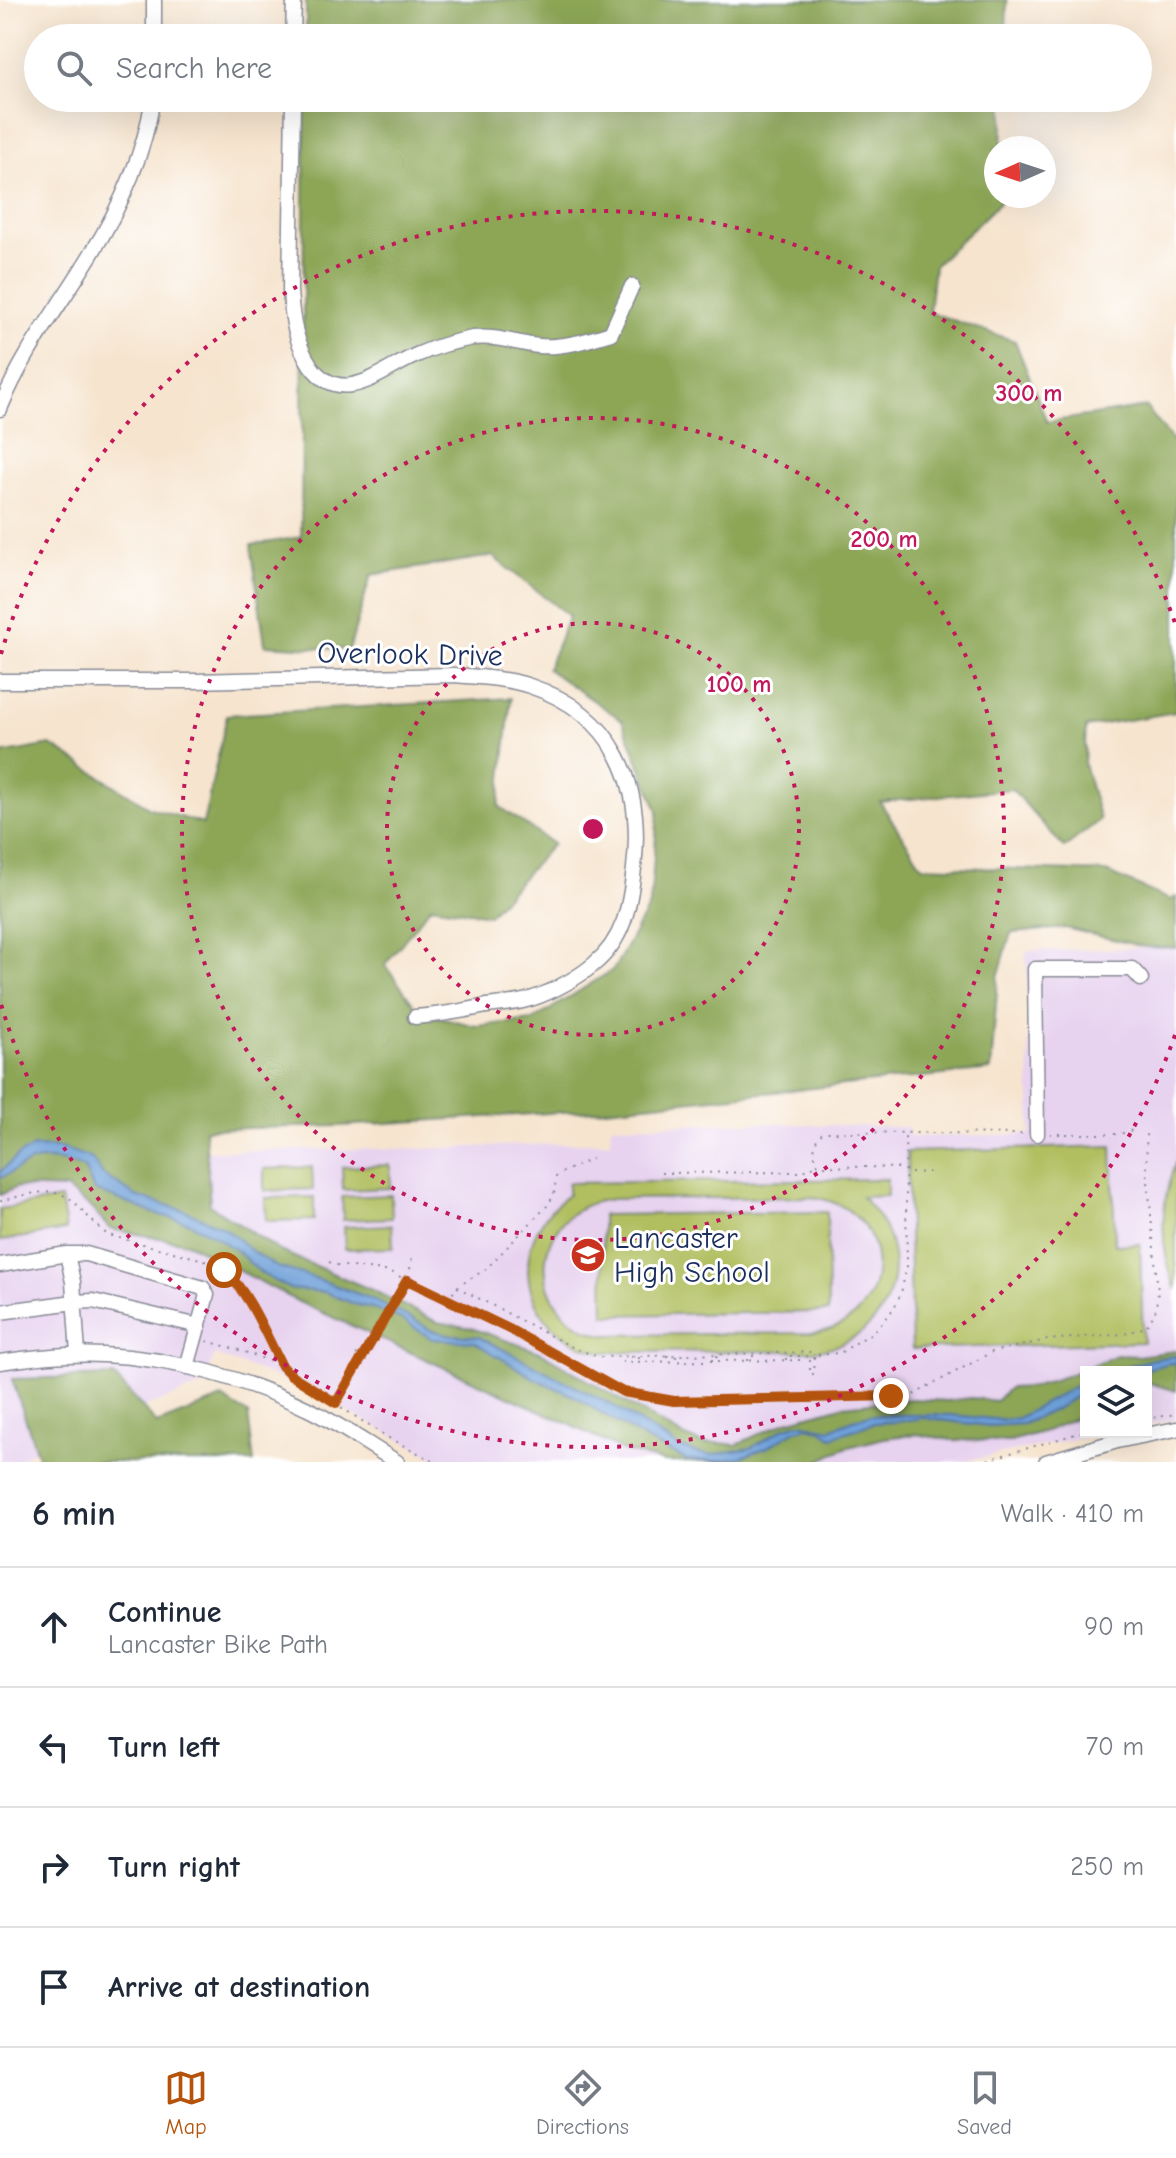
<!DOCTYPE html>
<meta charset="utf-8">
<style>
:root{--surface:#fff;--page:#f2f2f3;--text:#1f2937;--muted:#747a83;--line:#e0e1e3;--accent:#b45309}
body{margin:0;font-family:"Comic Neue",sans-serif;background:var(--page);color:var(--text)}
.controls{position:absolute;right:24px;bottom:24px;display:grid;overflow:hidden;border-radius:0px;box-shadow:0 8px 32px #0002}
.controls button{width:72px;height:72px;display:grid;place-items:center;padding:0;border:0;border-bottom:2px solid var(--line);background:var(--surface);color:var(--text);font:40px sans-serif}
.compass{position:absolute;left:984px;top:136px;width:72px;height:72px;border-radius:50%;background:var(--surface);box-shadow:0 8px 32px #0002;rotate:267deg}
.stop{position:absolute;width:24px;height:24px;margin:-18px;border:6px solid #b45309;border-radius:50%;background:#fff}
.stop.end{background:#b45309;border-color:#fff;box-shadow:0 2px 8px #0008}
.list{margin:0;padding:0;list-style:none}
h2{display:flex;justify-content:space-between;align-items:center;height:104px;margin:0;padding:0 32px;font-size:34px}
h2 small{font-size:26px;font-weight:400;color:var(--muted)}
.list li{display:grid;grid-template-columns:52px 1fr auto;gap:24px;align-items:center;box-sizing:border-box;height:120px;padding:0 32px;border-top:2px solid var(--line)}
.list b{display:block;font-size:30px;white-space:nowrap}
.list p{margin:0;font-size:26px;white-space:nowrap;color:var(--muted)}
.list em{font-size:26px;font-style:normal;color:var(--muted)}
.icon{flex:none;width:44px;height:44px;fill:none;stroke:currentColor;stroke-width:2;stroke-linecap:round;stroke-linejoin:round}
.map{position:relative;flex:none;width:1176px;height:1462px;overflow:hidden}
.search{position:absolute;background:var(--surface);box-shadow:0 8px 32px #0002;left:24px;right:24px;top:24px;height:88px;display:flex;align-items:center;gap:20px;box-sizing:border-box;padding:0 28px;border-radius:44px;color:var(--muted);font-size:30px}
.sheet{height:584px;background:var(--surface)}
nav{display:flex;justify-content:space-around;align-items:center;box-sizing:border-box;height:112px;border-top:2px solid var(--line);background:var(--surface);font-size:22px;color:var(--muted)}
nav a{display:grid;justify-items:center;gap:4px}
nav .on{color:var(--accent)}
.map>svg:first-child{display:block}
.built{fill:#e7d2ef}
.green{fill:#b1bf61;stroke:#667760;stroke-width:2;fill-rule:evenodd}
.forest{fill:#8ca657;stroke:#546a5a;stroke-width:2}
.water{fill:#6d9fd8;stroke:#44679b;stroke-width:2}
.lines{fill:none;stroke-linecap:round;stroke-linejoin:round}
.minor-casing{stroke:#888a96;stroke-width:17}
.path{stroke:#888a96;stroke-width:2;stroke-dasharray:2 6;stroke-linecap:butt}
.minor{stroke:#fff;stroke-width:14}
.route{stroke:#b45309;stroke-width:10}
.ring{fill:none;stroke:#c2185b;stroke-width:4;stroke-dasharray:4 8}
.labels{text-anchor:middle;stroke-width:6;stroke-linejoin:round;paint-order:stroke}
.street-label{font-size:30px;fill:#1b2f5e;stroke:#fff}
.poi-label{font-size:30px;fill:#1b2f5e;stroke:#fff;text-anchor:start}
.centre{fill:#c2185b;stroke:#fff;stroke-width:4}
.ring-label{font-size:24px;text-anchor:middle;font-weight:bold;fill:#c2185b;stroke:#fff;stroke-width:6;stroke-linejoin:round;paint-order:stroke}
</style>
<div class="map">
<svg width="1176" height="1462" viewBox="0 0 1176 1462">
<rect width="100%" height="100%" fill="#fff"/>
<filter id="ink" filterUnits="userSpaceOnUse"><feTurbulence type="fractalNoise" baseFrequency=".0125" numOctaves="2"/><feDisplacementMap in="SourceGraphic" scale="16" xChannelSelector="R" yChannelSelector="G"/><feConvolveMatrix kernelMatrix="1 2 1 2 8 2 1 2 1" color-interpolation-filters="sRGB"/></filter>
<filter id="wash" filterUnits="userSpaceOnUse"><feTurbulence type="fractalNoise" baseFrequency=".006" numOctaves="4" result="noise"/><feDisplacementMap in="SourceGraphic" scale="32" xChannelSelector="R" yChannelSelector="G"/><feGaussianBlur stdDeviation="1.8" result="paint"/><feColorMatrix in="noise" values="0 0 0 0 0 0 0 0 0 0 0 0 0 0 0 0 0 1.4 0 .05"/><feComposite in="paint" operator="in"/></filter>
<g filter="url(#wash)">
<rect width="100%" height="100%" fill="#f6e4ce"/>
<!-- built -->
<path class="built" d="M1176,947V1419L1146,1425V1372H1086V1432H1110L961,1462H443L297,1385L215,1355L201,1386L35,1450L14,1462H0V1154L446,1148L610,1142L611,1126L755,1123L908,1127L909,1137L1031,1134L1026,951Z"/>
<!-- green -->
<path class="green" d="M1112,1146L1115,1245L1140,1244L1143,1342L912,1349L907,1152Z
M1176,1161V1290C1159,1247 1159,1205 1176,1161Z
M390,1165L391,1188L343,1190L342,1167Z
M312,1167L313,1189L264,1191V1169Z
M887,1179V1196L861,1197C922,1252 894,1344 810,1351L601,1352C521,1334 502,1243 568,1195V1183ZM808,1197C898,1203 900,1326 810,1333L603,1335C522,1316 528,1207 612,1199Z
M391,1195L392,1218L343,1220L342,1197Z
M314,1197V1220L266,1221L265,1198Z
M61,1199L66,1230L0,1241V1209Z
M827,1212L828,1312L604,1315L602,1215Z
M392,1225L393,1248L345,1249L344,1227Z"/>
<!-- forest -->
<path class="forest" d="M306,0H1007L1006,38H306Z
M305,98H1004L1002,148H996V196H1000V202L934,266L929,312L1015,341L1047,422L1146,407L1176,445V712L1086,727L1084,764L1100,820L1064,848L1012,789L880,802L922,866L1106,872L1170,900L1176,897V948L1145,947L1065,928L1011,933L998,977L991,1070L596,1110L340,1126L205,1129L210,1205L280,1251L374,1291L437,1322L471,1328L540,1352L681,1435L703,1444L720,1443L736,1445L787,1421L842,1406L911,1399L947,1401L971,1398L996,1401L1009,1388L1032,1387L1066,1376L1117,1355L1138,1356L1176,1351V1391L1146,1382V1372H1086V1413L1049,1430L1010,1441L952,1440L916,1434L884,1438L845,1448L817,1462H665L623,1451L567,1423L299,1302L187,1243L110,1229L90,1207L66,1189L17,1187L0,1195V754L51,745L150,808L203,824L227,715L511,698L499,806L553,844L489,915L431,906L385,965L420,1012L476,1026L533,1020L614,969L650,904L658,811L622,720L547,669L569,616L492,556L371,575L349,650L265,645L251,545L301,537Z
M114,1376L157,1424L222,1398L248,1414L254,1462H40L12,1379Z"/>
<!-- water -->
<path class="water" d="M34,1147L61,1148L91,1158L103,1175L136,1196L189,1212L226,1229L252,1251L277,1267L312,1277L377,1301L420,1323L430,1330L452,1335L479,1337L612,1405L679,1447L697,1453L711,1455L751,1448L784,1428L799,1423L831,1429L853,1420L870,1415H949L1005,1420L1018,1418L1086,1380V1390L1056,1409L1023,1424L989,1426L923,1418L894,1422L874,1423L832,1437L822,1430L807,1427L796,1430L766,1448L738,1458L714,1461L686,1460L646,1440L574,1396L536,1379L474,1342L432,1339L401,1319L375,1309L354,1304L325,1292L290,1289L262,1274L237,1251L211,1234L188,1222L156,1214L94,1190L84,1168C67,1162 49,1157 31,1162C20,1166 11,1174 0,1178V1172L20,1154Z
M1176,1356V1364L1170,1363L1136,1372H1105L1153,1359Z"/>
</g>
<g filter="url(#ink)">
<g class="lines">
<defs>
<path id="minor" d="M154,38V0
M293,38L294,0
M293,98L290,291C292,319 295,342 311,366C343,410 384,368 419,354C435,347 456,341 473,338C496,335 517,344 539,346C564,348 588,340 611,333L632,286
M0,409C22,354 59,307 90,256C121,207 144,156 153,98
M0,681H194L453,675C479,677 505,678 530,686C615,714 644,784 634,868C630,906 624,940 593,965C575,980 545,996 523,1001C511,1004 499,1004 487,1006C463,1011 440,1015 415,1017
M1037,1134L1035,969H1132L1141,979
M67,1254L73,1282L78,1354
M0,1265L67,1254H86L203,1288L207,1295L187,1367
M0,1312L74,1302L93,1301L199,1326
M0,1362C34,1357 68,1353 103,1355C173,1358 246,1379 308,1409C339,1424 367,1444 397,1462
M1046,1462L1117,1441L1176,1429"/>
</defs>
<!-- minor casing -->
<use href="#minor" class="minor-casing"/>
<!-- path -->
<path class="path" d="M1050,1134H1119L1137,1129
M929,1172L911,1173L900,1168L823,1166L818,1164C812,1153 813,1139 824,1132L1024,1134
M661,1173L801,1172L817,1165
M0,1201C24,1196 55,1183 75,1203C86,1214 96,1226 108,1235L212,1262L224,1270L234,1279L243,1292L282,1366L291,1375L387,1437L435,1462
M329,1262L336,1265L391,1272L432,1294L511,1330L623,1392L674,1401L913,1395L992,1352L1046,1340L1124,1334L1146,1327L1155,1313L1158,1293L1147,1171L1146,1131
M457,1287L574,1348L599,1357L814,1352V1355
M448,1300L457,1287L486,1269L547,1206L554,1195L556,1177L563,1172L592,1159
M207,1341L242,1351L281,1365
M356,1354L370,1361
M667,1356L677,1357V1360
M630,1357L639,1358V1361
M786,1360V1356H810V1374H813L814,1355L840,1353L870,1334L882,1323L894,1308L901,1293L907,1266L905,1134
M712,1361V1357L723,1355
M748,1361V1357L759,1355
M622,1362L804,1360
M337,1402L409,1276L412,1255
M1146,1419L1176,1414
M980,1462L1086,1431"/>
<!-- minor -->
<use href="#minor" class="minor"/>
</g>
</g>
<g class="lines" filter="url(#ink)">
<!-- route -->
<path class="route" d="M224,1270C251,1295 265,1334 282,1366L291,1375L336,1403L407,1280L511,1330L623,1392L674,1401L891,1396"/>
</g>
<!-- distance rings -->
<g class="ring">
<circle cx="593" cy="829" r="206"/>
<circle cx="593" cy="829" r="411"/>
<path d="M1175 1035A617 617 0 0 1 1 1004M1 654A617 617 0 0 1 1175 623"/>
</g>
<!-- icons -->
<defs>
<symbol id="school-disc" viewBox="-11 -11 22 22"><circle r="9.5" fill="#c8321e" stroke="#fff"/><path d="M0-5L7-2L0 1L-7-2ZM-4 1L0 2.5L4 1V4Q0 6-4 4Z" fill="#fff"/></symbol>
</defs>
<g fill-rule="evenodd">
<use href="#school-disc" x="568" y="1235" width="40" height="40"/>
</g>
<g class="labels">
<!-- street labels -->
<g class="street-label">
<text transform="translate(410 654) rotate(1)" y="10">Overlook Drive</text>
</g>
<!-- poi labels -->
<g class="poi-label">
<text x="614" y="1248">Lancaster<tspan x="614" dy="34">High School</tspan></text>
</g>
</g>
<circle cx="593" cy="829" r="12" class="centre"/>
<g class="ring-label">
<text x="1029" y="401">300 m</text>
<text x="884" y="547">200 m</text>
<text x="739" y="692">100 m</text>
</g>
</svg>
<div class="controls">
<button><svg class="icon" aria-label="layers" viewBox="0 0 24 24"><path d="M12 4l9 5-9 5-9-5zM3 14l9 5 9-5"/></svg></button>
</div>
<svg class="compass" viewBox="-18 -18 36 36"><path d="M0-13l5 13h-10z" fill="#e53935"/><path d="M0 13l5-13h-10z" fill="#747a83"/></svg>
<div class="stop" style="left:224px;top:1270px"></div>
<div class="stop end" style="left:891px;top:1396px"></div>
<div class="search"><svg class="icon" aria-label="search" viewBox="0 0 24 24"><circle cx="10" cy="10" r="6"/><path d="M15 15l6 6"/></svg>Search here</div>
</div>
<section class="sheet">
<h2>6 min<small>Walk · 410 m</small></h2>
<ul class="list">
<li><svg class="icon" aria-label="ahead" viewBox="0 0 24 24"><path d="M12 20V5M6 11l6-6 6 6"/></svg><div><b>Continue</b><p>Lancaster Bike Path</p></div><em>90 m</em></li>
<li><svg class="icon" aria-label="left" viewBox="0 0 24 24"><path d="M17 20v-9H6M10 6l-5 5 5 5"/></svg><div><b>Turn left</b></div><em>70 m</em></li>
<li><svg class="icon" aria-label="right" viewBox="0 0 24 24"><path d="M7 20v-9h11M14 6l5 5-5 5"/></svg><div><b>Turn right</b></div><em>250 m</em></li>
<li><svg class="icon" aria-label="arrive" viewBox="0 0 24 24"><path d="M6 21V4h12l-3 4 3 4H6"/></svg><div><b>Arrive at destination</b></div></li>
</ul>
</section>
<nav>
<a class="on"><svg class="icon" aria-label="map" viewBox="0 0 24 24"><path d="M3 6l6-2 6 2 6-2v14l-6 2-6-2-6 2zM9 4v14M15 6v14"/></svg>Map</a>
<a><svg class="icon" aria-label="directions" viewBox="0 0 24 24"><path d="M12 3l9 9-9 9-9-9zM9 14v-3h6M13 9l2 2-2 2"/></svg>Directions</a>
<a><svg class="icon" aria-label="saved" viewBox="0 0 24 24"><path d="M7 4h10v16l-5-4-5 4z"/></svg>Saved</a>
</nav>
